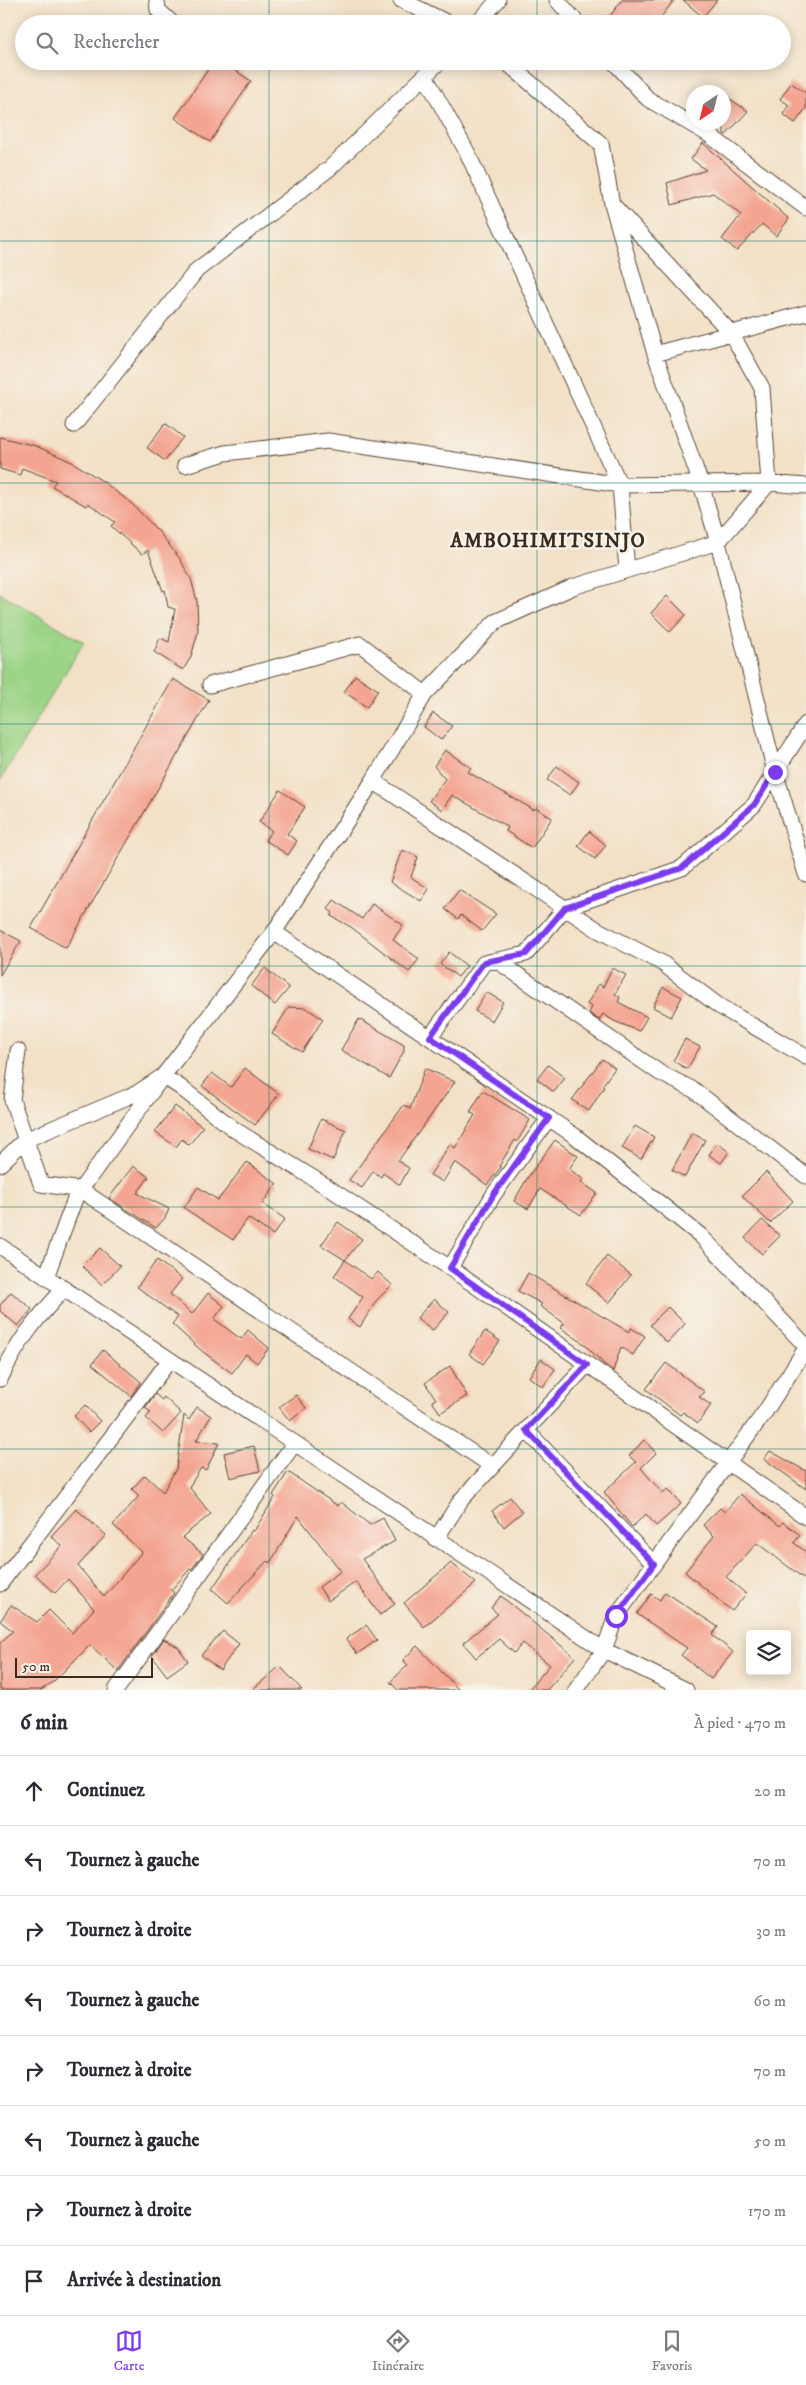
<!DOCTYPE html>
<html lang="fr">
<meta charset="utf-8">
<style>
:root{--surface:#fff;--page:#f7f7f7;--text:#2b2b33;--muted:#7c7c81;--line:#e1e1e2;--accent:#7c3aed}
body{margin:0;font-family:"IM FELL DW Pica",serif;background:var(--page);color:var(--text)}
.controls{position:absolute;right:15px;bottom:15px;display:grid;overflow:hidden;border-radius:5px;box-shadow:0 2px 12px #0003}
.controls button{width:45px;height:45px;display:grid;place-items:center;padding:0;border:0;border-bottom:1px solid var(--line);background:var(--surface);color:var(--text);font:25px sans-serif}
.compass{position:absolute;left:686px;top:85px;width:45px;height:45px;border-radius:50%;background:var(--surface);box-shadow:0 2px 12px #0003;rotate:215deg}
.scale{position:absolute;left:15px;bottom:12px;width:138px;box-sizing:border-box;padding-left:5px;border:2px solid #3b2a1e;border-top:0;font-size:14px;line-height:18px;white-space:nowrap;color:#3b2a1e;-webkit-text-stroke:4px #f7f3e8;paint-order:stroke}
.stop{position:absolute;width:15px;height:15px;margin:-11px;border:4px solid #7c3aed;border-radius:50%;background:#fff}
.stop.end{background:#7c3aed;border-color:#fff;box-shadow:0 1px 5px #0008}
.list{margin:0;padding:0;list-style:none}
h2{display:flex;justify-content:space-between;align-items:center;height:65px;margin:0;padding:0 20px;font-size:21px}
h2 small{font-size:16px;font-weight:400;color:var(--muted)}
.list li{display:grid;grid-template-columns:32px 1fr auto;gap:15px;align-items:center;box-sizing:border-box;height:70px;padding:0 20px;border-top:1px solid var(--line)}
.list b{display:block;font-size:19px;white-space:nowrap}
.list em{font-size:16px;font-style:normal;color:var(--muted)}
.icon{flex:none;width:28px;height:28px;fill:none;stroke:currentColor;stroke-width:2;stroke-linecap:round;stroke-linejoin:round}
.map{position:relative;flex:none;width:806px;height:1690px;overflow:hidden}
.search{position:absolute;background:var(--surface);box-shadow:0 2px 12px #0003;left:15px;right:15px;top:15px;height:55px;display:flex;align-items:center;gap:12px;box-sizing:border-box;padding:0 18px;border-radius:28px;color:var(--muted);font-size:19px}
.sheet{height:625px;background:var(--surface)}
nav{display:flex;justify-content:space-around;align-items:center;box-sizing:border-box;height:70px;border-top:1px solid var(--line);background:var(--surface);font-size:14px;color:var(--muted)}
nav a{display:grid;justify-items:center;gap:2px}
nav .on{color:var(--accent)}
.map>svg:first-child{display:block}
.green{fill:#9bd486;stroke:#6b7f52}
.building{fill:#f4a592}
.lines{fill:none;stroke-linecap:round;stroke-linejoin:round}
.street-casing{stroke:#574537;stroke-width:17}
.street{stroke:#fff;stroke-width:15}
.route{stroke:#7c3aed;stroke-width:6}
.grid{fill:none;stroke:#0f766e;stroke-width:1;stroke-opacity:0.55}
.labels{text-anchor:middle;stroke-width:5;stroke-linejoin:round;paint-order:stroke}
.district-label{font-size:20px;font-weight:bold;letter-spacing:1px;fill:#3b2a1e;stroke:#f7f3e8}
</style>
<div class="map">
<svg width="806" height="1690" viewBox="0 0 806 1690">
<rect width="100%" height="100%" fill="#f7f3e8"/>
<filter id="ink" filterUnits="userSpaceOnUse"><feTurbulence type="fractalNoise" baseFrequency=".02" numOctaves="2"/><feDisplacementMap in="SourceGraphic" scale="10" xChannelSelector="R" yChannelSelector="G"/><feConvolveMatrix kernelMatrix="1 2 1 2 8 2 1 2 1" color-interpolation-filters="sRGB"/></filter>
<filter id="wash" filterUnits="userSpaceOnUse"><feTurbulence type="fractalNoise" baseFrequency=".0096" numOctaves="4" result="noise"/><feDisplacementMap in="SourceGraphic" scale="20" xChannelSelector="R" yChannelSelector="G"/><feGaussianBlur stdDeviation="1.12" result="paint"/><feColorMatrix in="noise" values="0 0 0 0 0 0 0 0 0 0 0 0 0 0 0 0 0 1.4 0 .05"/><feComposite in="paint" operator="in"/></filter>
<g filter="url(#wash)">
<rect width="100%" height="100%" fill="#f3e1c7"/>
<!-- green -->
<path class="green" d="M0,593L84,642L0,781Z"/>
<g id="blocks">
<!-- building -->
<path class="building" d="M622,0H674L656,24H604Z
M683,0H717L703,17Z
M214,61H221L251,81L210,142L175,118Z
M791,83L806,93V108L795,123L783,114L789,105L780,99Z
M724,95L748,111L726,135L724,134Z
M703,143L789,219L776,236L762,224L737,251L722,239L741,215L713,193L672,205L667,183L706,170L691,159Z
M165,423L183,437L165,461L147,448Z
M0,437L36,446L72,462L104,482L132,504L159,532L180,559L191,579L197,601L198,632L191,657L183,670L154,652L160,638L169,642L175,609L168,607L165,590L163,591L148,550L142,554L111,526L115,522L88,503L86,506L52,486L56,481L22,468L20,475L0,469Z
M667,596L686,615L670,632L651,613Z
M355,675L378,690L367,707L344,692Z
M173,679L209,700L66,948L31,928Z
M433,713L452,726L441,740L424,727Z
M445,750L471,768L468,772L534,810L536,808L552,818L532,848L506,831L508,827L452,795L442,810L429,801L445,779L434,766Z
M557,766L579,782L570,795L547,780Z
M280,790L305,807L287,834L297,841L288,855L265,840L272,831L259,822Z
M589,831L606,845L595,859L578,846Z
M402,850L418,857L411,877L429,889L421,901L390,882Z
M459,890L496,914L482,931L461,915L458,919L445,909Z
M334,900L362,919L372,904L403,925L393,940L419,959L409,972L351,927L331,916L333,913L328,909Z
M0,930L21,941L0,975Z
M449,952L467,966L458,977L440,964Z
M265,968L289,988L275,1005L251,986Z
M612,968L626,975L615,994L620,997L618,1002L647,1017L639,1031L614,1021L603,1014L599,1020L589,1013L592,1007L587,1004L599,984L603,987Z
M663,987L682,997L671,1017L653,1007Z
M486,992L503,1002L492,1021L475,1011Z
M289,1007L306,1008L323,1019L302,1052L272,1034Z
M359,1019L404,1045V1051L389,1078L341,1050Z
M685,1039L700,1047L687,1069L673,1061Z
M602,1059L615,1068L602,1086L604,1087L589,1111L572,1100Z
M548,1065L565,1078L554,1092L537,1079Z
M245,1068L279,1094L255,1125L202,1086L212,1073L231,1087Z
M425,1068L455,1082L398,1161L409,1168L400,1185L383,1173L381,1177L373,1171L362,1188L349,1180L404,1105L410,1109Z
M483,1091L530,1120L517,1142L515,1140L499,1166L501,1167L487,1185L455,1162L443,1182L430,1175L450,1144L455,1148L475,1115L470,1112Z
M175,1106L203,1127L189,1145L182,1139L176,1147L155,1132Z
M321,1119L346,1130L333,1160L308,1149Z
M635,1126L654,1137L641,1159L622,1148Z
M692,1133L705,1140L685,1177L672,1170Z
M555,1140L578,1156L569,1169L583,1179L581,1182L597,1193L581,1215L540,1189L528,1209L514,1201L528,1177Z
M717,1143L729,1152L721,1163L709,1155Z
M247,1162L277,1184L262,1203L285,1219L273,1235L248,1218L233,1240L184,1208L198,1187L218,1200Z
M133,1166L149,1177L137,1193L169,1209L165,1218L156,1228L109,1198Z
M766,1172L793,1201L770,1223L742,1196Z
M762,1220L780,1236L762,1254L745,1238Z
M338,1222L362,1239L345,1260L321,1245Z
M100,1248L120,1266L102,1285L82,1266Z
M607,1256L631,1275L609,1303L586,1284Z
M157,1260L182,1279L170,1294L192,1314L208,1293L224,1306L214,1319L241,1339L248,1330L269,1348L257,1363L246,1354L232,1373L203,1352L172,1324L178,1317L137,1287Z
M345,1260L371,1279L378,1272L392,1285L376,1301L360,1327L348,1319L363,1297L334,1276Z
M528,1273L629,1332L631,1328L645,1336L633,1355L621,1347L613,1371L605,1365L583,1343L561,1328L564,1323L540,1306L542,1304L518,1291Z
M11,1292L32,1309L18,1326L0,1311V1305Z
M434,1299L449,1312L433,1330L417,1318Z
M668,1307L685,1324L667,1343L650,1325Z
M485,1331L500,1341L483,1364L469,1354Z
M103,1350L141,1382L131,1396L92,1364Z
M541,1359L555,1369L543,1387L529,1377Z
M666,1363L705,1392L699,1397L711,1405L698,1423L683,1412L680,1415L646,1389Z
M450,1366L467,1396L440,1413L432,1401L436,1399L425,1383Z
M155,1394L162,1400L164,1397L181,1413L163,1433L146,1418L151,1412L145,1408Z
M296,1395L306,1408L290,1421L279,1407Z
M85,1405L100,1421L89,1432L74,1416Z
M197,1407L211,1416L196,1441L219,1443L206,1470L201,1468L189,1487L211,1514L182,1537L203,1554L191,1570L190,1569L171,1590L174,1593L118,1671L90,1645L53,1682L41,1690H0V1643L13,1631L0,1621L11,1605L37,1622L49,1610L72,1633L94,1609L68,1579L55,1593L35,1574L62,1546L51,1536L76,1509L106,1535L78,1566L104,1597L142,1552L113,1525L139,1496L132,1489L145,1475L163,1492L176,1469L184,1415L189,1420Z
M644,1440L656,1453L641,1468L662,1493L668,1489L681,1504L656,1526L646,1514L632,1527L604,1492L636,1462L629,1456Z
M254,1446L260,1471L230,1478L224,1453Z
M770,1451L806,1471V1489L764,1459Z
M288,1472L338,1506L341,1502L370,1525L383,1518L395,1541L362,1559L395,1604L380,1615L356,1582L328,1601L319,1587L341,1571L298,1516L270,1563L267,1561L228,1603L212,1589L252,1530L254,1531L275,1497L273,1495Z
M740,1494L780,1526L783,1522L800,1535L794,1543L806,1552V1580L757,1543L726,1577L746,1594L732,1611L685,1572L714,1536L703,1525L720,1508L725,1512Z
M510,1497L522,1512L504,1527L492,1511Z
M451,1563L476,1583L424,1627L404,1603Z
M665,1592L718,1627L712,1635L733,1652L711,1679L681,1655L687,1648L637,1614L651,1594L660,1600Z
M501,1596L575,1657L547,1690H528L550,1665L523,1643L514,1653L499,1639L476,1658L463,1643L498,1614L491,1608Z
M366,1625L377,1640L357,1654L346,1639Z
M223,1631L239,1644L220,1670L201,1655Z
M164,1639L178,1647L188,1661L167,1676L152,1656Z
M417,1646L459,1690H398L390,1682L408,1665L403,1660Z
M280,1666L302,1690H252Z"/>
</g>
</g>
<g filter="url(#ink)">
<use href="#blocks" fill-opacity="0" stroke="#574537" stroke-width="1"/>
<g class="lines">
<defs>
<path id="street" d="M157,0L158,10L173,24
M401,0L450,24
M557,0L578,24
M477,24L498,0
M613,61L648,99L708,134L806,208
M425,76L467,152L620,485L627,570
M613,207L655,354L701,484L718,542L775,772L806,874
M655,354L806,313
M74,425L197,270L330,168L440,61
M185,465L225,453L328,441L620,485L769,483L806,486
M210,685L360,644L425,694L495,622L573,587L718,542L769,483L762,388L731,333L612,204L601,144L505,61
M373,781L598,930L662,963L719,1006L806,1057
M274,932L575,1136L701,1236L806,1346
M496,960L660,1073L694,1090L806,1176
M430,1037L484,963L526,954L565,908L682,868L754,805L806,724
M18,1051L12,1100L41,1184L81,1190L492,1466
M0,1164L25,1140L137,1093L163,1076L180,1087L235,1130L326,1186L450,1268L806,1517
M0,1246L604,1650L686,1690
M450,1268L494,1194L549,1118
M46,1277L76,1196L163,1076L274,932L373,781L425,694
M0,1379C18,1341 36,1319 64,1289
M526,1430L654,1564
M436,1539L461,1500L587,1365
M0,1584L169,1361
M116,1690L294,1444
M576,1690L604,1650L616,1616L765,1412L806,1348"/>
</defs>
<!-- street casing -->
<use href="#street" class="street-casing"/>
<!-- street -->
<use href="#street" class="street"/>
</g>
</g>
<g class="lines" filter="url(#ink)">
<!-- route -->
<path class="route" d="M616,1616L654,1564L526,1430L587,1365L450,1268L494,1194L549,1118L430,1037L484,962L526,954L565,908L682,868L754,805L775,772"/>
</g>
<!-- grid -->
<path class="grid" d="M269,0V24M537,0V24M269,61V1690M537,61V1690M0,241H806M0,483H806M0,724H806M0,966H806M0,1207H806M0,1449H806"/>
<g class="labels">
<!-- district labels -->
<g class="district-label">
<text x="548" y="547">AMBOHIMITSINJO</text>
</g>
</g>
</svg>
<div class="controls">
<button><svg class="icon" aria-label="layers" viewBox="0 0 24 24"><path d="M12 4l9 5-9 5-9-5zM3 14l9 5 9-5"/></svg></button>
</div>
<svg class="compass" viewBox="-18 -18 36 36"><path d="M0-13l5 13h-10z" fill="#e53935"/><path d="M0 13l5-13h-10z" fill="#7c7c81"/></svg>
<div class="scale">50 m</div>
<div class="stop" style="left:616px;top:1616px"></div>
<div class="stop end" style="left:775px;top:772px"></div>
<div class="search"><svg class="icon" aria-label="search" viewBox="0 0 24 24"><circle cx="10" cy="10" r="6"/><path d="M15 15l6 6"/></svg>Rechercher</div>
</div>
<section class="sheet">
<h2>6 min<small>À pied · 470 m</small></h2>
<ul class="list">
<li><svg class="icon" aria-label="ahead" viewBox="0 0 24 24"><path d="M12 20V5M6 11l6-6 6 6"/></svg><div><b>Continuez</b></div><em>20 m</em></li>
<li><svg class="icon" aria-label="left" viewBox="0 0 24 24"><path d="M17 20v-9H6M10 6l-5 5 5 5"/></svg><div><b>Tournez à gauche</b></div><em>70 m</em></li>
<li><svg class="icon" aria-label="right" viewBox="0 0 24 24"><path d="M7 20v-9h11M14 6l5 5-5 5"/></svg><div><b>Tournez à droite</b></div><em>30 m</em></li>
<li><svg class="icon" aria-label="left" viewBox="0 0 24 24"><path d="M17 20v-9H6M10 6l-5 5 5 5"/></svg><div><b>Tournez à gauche</b></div><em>60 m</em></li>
<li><svg class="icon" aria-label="right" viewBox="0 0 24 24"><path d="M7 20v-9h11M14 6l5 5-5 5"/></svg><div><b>Tournez à droite</b></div><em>70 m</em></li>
<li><svg class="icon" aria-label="left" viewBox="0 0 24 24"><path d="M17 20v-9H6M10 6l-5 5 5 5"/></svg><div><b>Tournez à gauche</b></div><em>50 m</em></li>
<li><svg class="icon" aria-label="right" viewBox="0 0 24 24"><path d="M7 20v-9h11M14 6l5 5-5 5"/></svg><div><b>Tournez à droite</b></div><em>170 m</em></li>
<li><svg class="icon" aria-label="arrive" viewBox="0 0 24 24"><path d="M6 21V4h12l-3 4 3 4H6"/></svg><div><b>Arrivée à destination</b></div></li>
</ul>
</section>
<nav>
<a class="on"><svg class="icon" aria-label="map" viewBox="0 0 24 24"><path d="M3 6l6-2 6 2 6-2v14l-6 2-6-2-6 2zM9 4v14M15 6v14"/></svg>Carte</a>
<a><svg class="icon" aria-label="directions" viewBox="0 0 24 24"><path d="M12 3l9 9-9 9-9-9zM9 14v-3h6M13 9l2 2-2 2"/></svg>Itinéraire</a>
<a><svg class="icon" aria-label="saved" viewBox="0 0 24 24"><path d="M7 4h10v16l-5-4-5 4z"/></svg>Favoris</a>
</nav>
